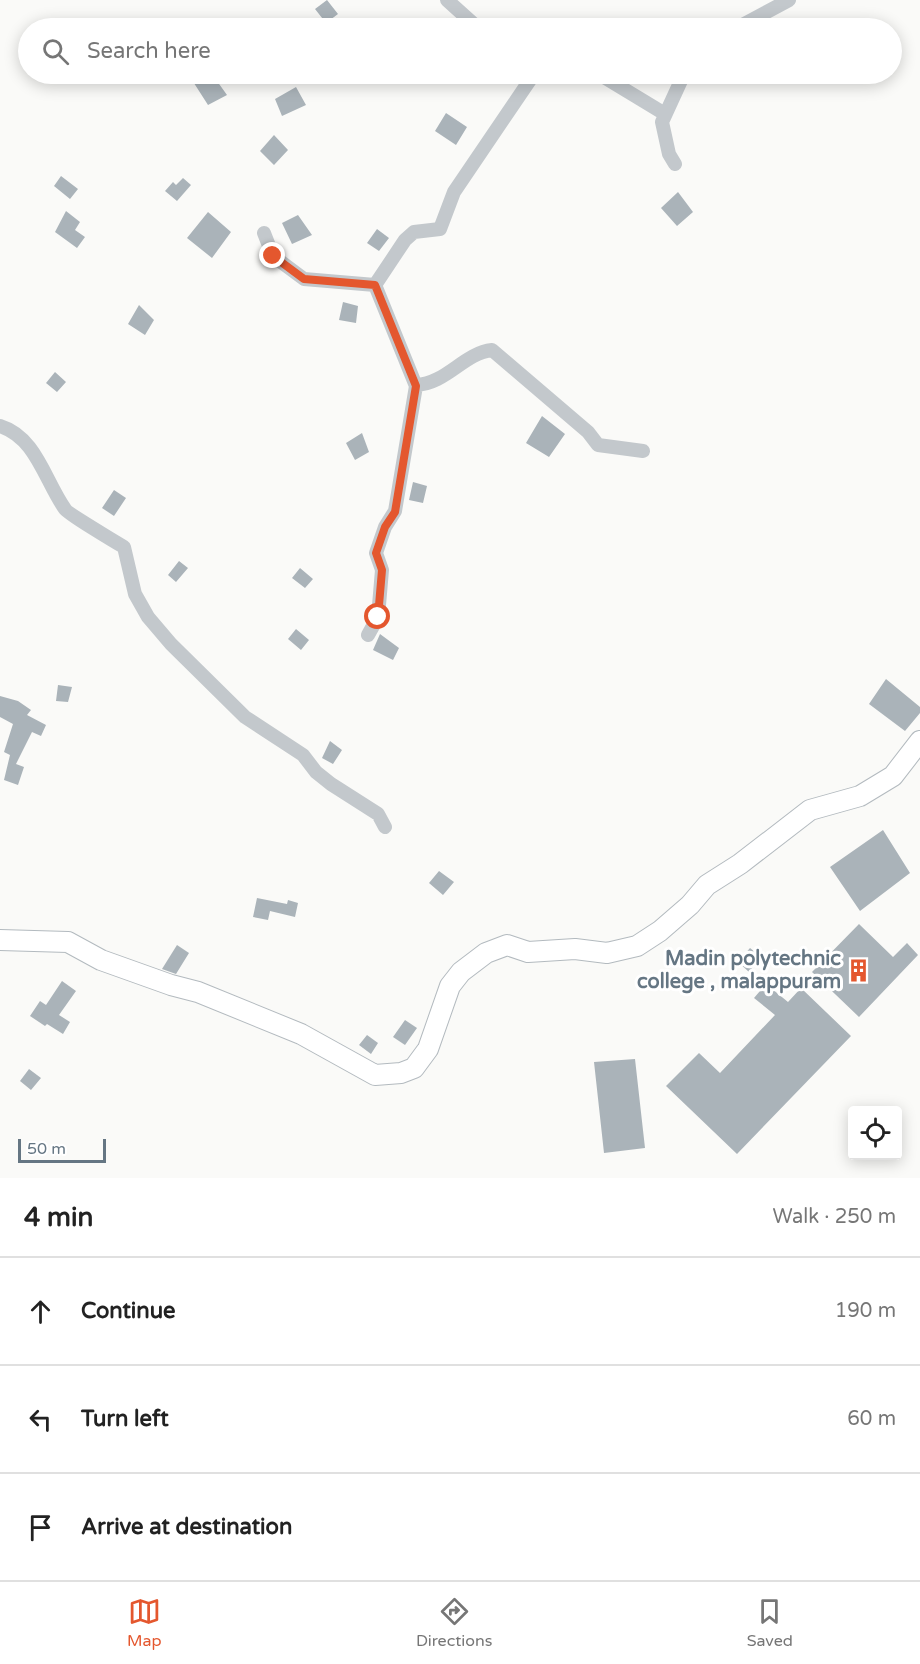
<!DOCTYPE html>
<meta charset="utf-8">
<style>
:root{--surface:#fff;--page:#f6f6f6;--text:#222;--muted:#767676;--line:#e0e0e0;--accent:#e4572e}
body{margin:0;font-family:"Varela Round",sans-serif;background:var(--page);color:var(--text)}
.controls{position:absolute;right:18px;bottom:18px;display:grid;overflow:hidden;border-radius:6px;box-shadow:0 3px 15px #0003}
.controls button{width:54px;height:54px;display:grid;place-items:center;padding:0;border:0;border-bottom:2px solid var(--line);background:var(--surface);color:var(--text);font:30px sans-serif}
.scale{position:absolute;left:18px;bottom:15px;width:88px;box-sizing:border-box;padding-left:6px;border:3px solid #657683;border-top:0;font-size:16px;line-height:21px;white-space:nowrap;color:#657683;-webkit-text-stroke:4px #fff;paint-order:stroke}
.stop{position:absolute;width:18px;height:18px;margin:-14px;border:4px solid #e4572e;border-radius:50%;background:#fff}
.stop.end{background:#e4572e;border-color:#fff;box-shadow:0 2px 6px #0008}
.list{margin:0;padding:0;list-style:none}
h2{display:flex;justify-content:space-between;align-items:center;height:78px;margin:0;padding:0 24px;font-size:26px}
h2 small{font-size:20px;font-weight:400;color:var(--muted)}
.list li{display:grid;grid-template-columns:39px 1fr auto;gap:18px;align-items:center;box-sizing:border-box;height:108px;padding:0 24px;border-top:2px solid var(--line)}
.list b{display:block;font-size:22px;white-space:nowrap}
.list em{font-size:20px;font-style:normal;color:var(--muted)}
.icon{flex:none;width:33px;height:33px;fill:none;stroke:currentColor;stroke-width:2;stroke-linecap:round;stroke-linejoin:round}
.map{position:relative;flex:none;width:920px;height:1178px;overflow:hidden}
.search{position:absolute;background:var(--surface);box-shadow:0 3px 15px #0003;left:18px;right:18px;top:18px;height:66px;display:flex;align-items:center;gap:15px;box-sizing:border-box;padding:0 21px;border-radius:33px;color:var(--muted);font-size:22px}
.sheet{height:402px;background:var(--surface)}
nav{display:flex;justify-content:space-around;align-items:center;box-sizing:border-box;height:84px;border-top:2px solid var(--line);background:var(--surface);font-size:16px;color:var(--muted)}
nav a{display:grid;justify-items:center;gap:3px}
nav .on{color:var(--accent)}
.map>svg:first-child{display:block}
.building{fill:#aab3b9}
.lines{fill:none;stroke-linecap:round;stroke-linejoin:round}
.secondary-casing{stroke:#b3babf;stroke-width:22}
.street{stroke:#c3c8cc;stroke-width:14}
.secondary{stroke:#fff;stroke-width:20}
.route{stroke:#e4572e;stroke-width:8}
.labels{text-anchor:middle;stroke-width:6;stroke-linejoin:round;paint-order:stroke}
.poi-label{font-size:20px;font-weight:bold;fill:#657683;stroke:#fff;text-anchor:end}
</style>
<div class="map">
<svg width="920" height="1178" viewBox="0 0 920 1178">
<rect width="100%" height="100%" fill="#fafaf8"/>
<!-- building -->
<path class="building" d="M327,0L338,14L326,23L315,9Z
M203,74H212L227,95L208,105L192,80Z
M296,87L306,105L282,116L275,99Z
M446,113L467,127L456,145L435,131Z
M274,135L288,150L274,165L260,151Z
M61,176L78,189L70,199L54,186Z
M183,178L191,185L177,201L165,191L173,182L176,185Z
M678,192L693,212L677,226L661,208Z
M66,211L80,222L75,230L85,237L77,248L55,232Z
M208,212L231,232L212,258L187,238Z
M298,215L312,235L292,244L282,223Z
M377,229L389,238L379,251L367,243Z
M343,302L358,306L356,323L339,320Z
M139,305L154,320L145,335L128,324Z
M55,372L66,382L57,392L46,383Z
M542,416L565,434L549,457L526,443Z
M362,433L369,452L355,460L346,443Z
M413,482L427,486L423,503L409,500Z
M114,490L126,498L114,516L102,508Z
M179,561L188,568L176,582L168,575Z
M300,568L313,579L305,588L292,578Z
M296,629L309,640L301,650L288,639Z
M380,634L399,648L393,660L373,650Z
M886,679L920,707V713L905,731L869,704Z
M58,685L72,687L68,702L56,701Z
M0,696L18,701L31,710L27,715L46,725L41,736L32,732L16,764L24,767L18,785L4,780L10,755L4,752L13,724L0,717Z
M330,741L342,750L333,764L322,758Z
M883,830L910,873L860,911L830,867Z
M439,871L454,882L443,895L429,883Z
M257,898L287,904L288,900L298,903L295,917L270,911L268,920L253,917Z
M859,924L893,957L907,943L918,955L859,1017L812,972Z
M177,945L189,953L176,974L162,969Z
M750,948L761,957L749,972L738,962Z
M62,981L76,991L59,1015L70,1022L63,1034L47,1024L45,1026L30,1016L40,1001L46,1005Z
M766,984L788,1002L801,988L851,1036L737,1154L666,1086L699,1053L720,1073L775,1015L754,998Z
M405,1020L417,1028L405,1045L393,1037Z
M367,1035L378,1043L371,1054L359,1045Z
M635,1059L645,1148L604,1153L594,1062Z
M29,1069L41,1078L31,1090L20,1081Z"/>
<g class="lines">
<defs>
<path id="secondary" d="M0,940L68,942L101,960L171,985L198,992L301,1034L375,1075L401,1073L414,1068L428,1049L450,986L461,972L486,953L507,945L528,952L575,949L607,953L637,946L660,931L690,905L707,885L740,864L810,810L860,796L893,776L920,741"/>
</defs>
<!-- secondary casing -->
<use href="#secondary" class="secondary-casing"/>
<!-- street -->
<path class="street" d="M447,0L478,28
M737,28L789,0
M599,74L665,114
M675,164L669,154L662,122L684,74
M264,233L273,256L304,279L375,285L416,386L395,511L385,527L376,553L382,570L378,617L368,635
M375,285L405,240L414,232L440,229L454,192L534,74
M416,385C446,384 464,353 492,350L588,432L598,445L643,451
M0,426C36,437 45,481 65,509C67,513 117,543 124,547L135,594L148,617L171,644L245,717L303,755L316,772L331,784L378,814L385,827"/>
<!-- secondary -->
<use href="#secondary" class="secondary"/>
</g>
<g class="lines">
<!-- route -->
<path class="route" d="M273,256L304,279L375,285L416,386L395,512L385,527L376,553L382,570L378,617"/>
</g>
<!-- icons -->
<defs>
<symbol id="building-bare" viewBox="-9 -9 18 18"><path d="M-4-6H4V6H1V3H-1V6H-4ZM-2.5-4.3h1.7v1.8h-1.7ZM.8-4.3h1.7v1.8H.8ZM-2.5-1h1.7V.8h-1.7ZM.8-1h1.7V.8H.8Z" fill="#e4572e" stroke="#fff" stroke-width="2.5" paint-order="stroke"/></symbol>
</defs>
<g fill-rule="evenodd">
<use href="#building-bare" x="842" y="954" width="33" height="33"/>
</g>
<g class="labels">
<!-- poi labels -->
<g class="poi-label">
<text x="841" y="965">Madin polytechnic<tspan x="841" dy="23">college , malappuram</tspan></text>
</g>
</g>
</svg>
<div class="controls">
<button><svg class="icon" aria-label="locate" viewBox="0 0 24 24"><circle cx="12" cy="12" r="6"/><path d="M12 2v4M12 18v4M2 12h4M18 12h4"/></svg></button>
</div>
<div class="scale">50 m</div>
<div class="stop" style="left:378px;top:617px"></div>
<div class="stop end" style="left:273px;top:256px"></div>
<div class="search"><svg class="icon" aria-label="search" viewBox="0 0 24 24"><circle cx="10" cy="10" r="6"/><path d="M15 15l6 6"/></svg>Search here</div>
</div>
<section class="sheet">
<h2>4 min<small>Walk · 250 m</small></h2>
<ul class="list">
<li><svg class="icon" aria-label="ahead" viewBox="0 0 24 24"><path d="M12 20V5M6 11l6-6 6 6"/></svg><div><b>Continue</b></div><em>190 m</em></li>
<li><svg class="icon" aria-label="left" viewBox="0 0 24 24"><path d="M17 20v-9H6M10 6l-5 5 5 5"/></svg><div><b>Turn left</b></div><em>60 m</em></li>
<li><svg class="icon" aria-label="arrive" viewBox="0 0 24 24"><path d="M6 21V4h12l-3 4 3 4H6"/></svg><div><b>Arrive at destination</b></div></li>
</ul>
</section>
<nav>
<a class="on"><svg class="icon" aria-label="map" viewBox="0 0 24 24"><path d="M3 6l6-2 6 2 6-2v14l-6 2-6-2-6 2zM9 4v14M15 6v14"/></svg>Map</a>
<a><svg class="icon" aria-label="directions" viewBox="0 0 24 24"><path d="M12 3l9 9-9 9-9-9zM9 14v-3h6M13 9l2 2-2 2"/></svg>Directions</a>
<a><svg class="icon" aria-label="saved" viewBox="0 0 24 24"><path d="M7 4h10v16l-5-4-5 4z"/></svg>Saved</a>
</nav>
